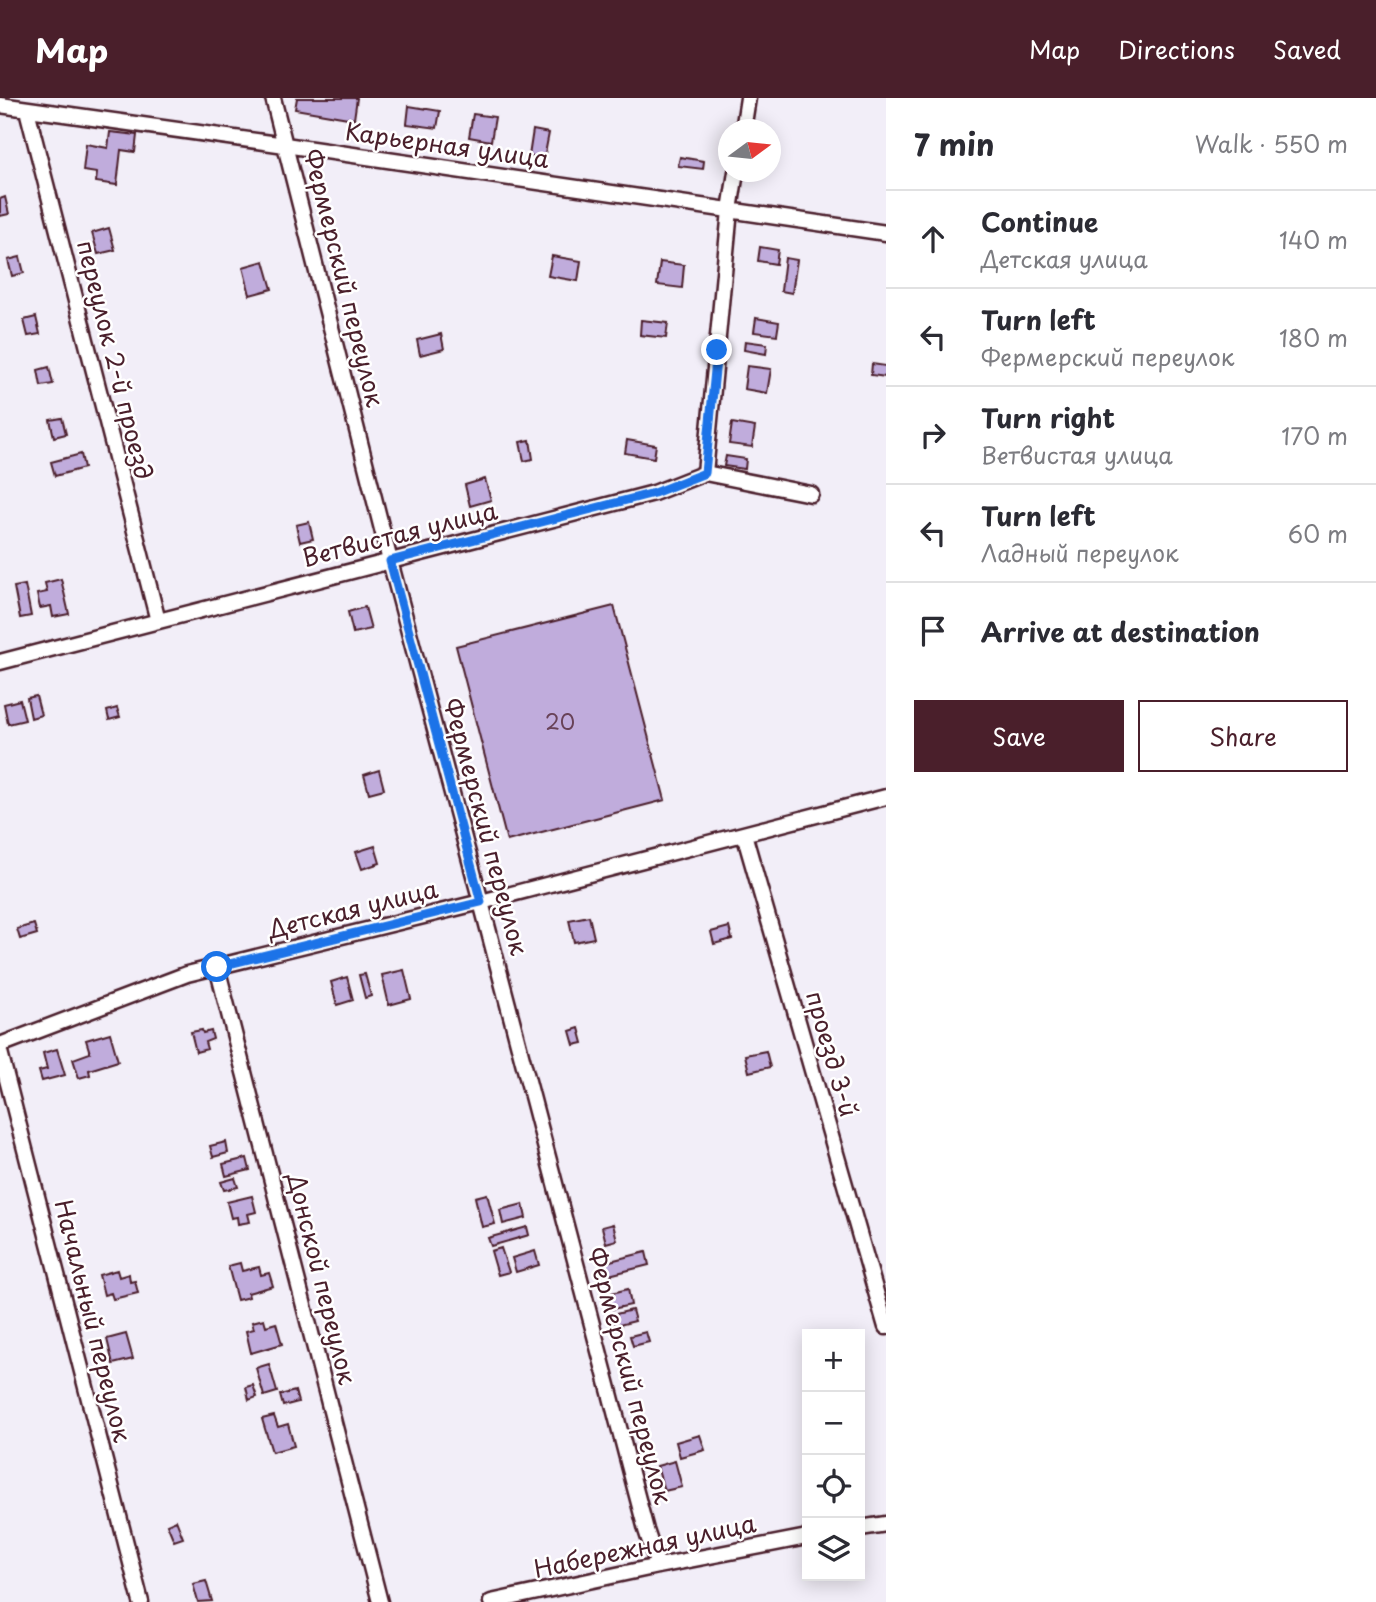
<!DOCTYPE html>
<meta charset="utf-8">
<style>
:root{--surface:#fff;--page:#f2f2f3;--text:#2b2b33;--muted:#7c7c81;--line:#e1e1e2;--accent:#4a1f2b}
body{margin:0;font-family:"Playpen Sans",sans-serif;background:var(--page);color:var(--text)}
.controls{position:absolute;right:21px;bottom:21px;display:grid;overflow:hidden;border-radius:0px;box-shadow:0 4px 18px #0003}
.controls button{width:63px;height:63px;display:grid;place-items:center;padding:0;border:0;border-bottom:2px solid var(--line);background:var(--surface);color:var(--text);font:35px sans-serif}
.compass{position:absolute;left:718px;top:21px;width:63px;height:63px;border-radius:50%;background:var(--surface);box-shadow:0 4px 18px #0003;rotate:75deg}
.stop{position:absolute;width:21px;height:21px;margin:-16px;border:5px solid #1a73e8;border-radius:50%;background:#fff}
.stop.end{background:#1a73e8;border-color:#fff;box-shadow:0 2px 7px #0008}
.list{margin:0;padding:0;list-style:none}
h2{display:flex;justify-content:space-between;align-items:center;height:91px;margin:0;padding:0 28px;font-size:30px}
h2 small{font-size:23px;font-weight:400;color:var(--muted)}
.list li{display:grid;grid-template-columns:46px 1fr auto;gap:21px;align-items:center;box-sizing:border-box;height:98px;padding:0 28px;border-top:2px solid var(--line)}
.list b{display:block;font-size:26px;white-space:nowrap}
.list p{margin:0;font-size:23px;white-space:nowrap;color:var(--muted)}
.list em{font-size:23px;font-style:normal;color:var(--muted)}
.actions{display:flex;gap:14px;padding:21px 28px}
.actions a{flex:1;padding:16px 0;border:2px solid var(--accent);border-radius:0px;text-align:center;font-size:24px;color:var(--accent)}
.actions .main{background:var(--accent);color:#fff}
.icon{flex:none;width:38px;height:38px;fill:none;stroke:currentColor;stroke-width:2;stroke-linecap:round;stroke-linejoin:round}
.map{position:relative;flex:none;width:886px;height:1504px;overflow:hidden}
header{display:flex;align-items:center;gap:42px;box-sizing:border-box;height:98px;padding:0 35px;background:var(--accent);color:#fff}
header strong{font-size:33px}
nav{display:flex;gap:38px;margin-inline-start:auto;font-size:24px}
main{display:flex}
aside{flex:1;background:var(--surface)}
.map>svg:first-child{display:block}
.building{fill:#c0acdc;stroke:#4a1f2b;stroke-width:2}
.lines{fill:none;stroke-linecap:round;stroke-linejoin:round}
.minor-casing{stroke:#4a1f2b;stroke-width:19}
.minor{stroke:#fff;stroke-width:14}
.route{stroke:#1a73e8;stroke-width:9}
.labels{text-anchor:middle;stroke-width:5;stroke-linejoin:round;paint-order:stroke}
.number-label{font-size:21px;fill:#684257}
.street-label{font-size:24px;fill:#4a1f2b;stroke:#fff}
</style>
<header>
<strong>Map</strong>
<nav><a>Map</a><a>Directions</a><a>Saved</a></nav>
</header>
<main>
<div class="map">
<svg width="886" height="1504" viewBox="0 0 886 1504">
<rect width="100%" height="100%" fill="#f2eef8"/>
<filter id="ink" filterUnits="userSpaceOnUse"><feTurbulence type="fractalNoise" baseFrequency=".0143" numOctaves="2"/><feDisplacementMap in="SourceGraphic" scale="14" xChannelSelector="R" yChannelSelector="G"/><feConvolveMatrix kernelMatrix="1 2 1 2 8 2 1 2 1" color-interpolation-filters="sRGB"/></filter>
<g filter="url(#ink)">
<!-- building -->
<path class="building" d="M297,0H357L354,21L295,11Z
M409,8L440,13L437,30L407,26Z
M473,16L495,19L491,43L469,39Z
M533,32L549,35L544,61L529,58Z
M110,34L137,37L135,54L121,52L117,87L96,84L97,75L83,73L86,46L108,50Z
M680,59L704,63L703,71L678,68Z
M5,99L9,116L0,118V101Z
M109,130L115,152L98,156L92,135Z
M760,149L778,152L776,166L758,163Z
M552,158L581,163L578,183L548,178Z
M20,159L24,175L12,178L8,162Z
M785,160L797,162L792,195L781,193Z
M264,163L272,191L250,197L243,169Z
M660,164L684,167L682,190L657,187Z
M36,219L40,236L28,238L24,222Z
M756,220L779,224L777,237L754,234Z
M641,222L668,225L666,240L640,237Z
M441,236L444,251L420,257L417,242Z
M745,243L767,246L766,256L744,252Z
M872,266L886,268V279L871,277Z
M747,268L771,271L767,295L744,291Z
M49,269L53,286L41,288L38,272Z
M62,320L66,336L54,339L50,322Z
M732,325L755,329L752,349L729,346Z
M530,342L533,361L524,363L520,344Z
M627,342L656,347L654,360L625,355Z
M81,356L84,370L55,378L51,364Z
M726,358L746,361L745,371L724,368Z
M485,381L491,402L470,408L465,387Z
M309,424L313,441L300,444L296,427Z
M61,481L69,516L53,519L51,508L40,510L37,496L47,494L45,485Z
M25,487L31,518L20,520L14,489Z
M614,508L665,702L507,743L456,548Z
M365,509L371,531L353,535L348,514Z
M36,598L41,617L31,620L27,600Z
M20,602L25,622L8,626L4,606Z
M117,610L120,619L109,622L107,613Z
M379,672L384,691L369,695L364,677Z
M375,748L380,765L362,771L356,754Z
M589,818L594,840L574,844L569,822Z
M34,826L37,836L20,841L17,831Z
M729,829L732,841L714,846L711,834Z
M404,872L411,901L389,907L382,877Z
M365,876L371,898L365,900L359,877Z
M347,879L353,902L337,907L331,884Z
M579,930L583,945L574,947L570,933Z
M202,932L203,935L211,933L213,941L205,944L207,951L196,954L191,934Z
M110,935L118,963L89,972L90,977L79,980L73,961L90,955L86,942Z
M57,951L65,977L42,983L39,973L47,971L43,955Z
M766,953L770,969L749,974L745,957Z
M226,1044L228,1055L213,1059L210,1048Z
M247,1060L250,1072L226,1078L223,1066Z
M235,1080L238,1089L224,1092L221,1084Z
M487,1096L495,1126L482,1129L475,1099Z
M252,1098L256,1114L248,1116L250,1124L238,1126L237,1119L231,1120L227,1104Z
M523,1106L526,1120L503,1126L500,1112Z
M613,1126L617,1142L606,1145L602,1129Z
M527,1129L529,1137L491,1148L488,1140Z
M501,1150L509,1174L498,1177L491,1153Z
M535,1153L539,1167L516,1174L512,1160Z
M646,1154L649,1167L605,1178L602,1165Z
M240,1165L242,1173L259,1169L261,1177L269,1175L273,1188L248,1195L249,1199L237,1202L228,1168Z
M117,1172L119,1179L129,1176L130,1184L135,1183L138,1195L113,1201L111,1195L104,1197L99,1177Z
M628,1191L631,1207L612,1211L608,1196Z
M632,1212L635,1223L615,1228L612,1217Z
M264,1221L266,1228L276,1225L282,1246L251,1255L246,1233L254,1231L252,1224Z
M646,1234L649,1244L633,1248L630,1238Z
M126,1236L133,1261L113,1266L107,1241Z
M269,1266L277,1294L264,1298L256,1270Z
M253,1287L257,1299L249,1302L246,1289Z
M295,1293L298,1304L283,1308L280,1297Z
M274,1318L278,1329L288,1326L294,1348L272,1354L262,1321Z
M700,1337L705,1352L680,1359L676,1344Z
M675,1363L682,1389L664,1393L657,1368Z
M176,1422L183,1440L174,1443L167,1426Z
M206,1483L212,1503L198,1504L193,1486Z"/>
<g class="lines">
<defs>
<path id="minor" d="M273,0L390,463L481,804L646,1432L658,1468
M0,7L285,47L886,135
M27,12L158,523
M743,32L748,0
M705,375L730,112L736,74
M0,564L654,395L705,375L811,396
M744,736L886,1229
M217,869L380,1504
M0,947L187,876L481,804L886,699
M0,954L141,1504
M860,1430L886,1426
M491,1504L658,1468L807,1439"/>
</defs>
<!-- minor casing -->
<use href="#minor" class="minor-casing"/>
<!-- minor -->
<use href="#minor" class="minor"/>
</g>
</g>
<g class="lines" filter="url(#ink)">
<!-- route -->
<path class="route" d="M217,869L481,804L390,463L654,395L705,375L717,252"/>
</g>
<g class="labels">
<!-- number labels -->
<g class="number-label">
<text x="560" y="632">20</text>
</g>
<!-- street labels -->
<g class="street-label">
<text transform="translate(447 48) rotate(8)" y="8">Карьерная улица</text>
<text transform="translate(343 180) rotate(76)" y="8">Фермерский переулок</text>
<text transform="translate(114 262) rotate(76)" y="8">переулок 2-й проезд</text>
<text transform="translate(400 437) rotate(-14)" y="8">Ветвистая улица</text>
<text transform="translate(485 729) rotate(75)" y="8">Фермерский переулок</text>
<text transform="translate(353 812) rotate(-14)" y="8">Детская улица</text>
<text transform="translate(831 956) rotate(74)" y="8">проезд 3-й</text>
<text transform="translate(321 1181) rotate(76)" y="8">Донской переулок</text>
<text transform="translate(92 1223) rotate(76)" y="8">Начальный переулок</text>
<text transform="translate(629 1278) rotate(75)" y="8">Фермерский переулок</text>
<text transform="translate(645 1449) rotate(-12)" y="8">Набережная улица</text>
</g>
</g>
</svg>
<div class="controls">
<button>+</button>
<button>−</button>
<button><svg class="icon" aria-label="locate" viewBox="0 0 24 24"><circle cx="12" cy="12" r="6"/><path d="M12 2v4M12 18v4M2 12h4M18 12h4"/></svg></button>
<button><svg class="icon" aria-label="layers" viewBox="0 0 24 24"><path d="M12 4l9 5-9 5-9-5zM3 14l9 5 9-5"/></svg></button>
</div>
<svg class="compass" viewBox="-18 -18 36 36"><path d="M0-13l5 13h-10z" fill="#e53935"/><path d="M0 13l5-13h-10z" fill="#7c7c81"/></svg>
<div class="stop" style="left:217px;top:869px"></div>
<div class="stop end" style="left:717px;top:252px"></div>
</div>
<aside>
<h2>7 min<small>Walk · 550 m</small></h2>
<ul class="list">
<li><svg class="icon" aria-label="ahead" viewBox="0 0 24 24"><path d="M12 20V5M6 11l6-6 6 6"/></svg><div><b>Continue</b><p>Детская улица</p></div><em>140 m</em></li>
<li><svg class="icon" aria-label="left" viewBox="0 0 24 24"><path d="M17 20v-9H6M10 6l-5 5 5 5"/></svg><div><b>Turn left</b><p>Фермерский переулок</p></div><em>180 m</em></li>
<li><svg class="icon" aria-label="right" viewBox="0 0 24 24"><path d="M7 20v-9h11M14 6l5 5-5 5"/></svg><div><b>Turn right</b><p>Ветвистая улица</p></div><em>170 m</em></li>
<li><svg class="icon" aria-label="left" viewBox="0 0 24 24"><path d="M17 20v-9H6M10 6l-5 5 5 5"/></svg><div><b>Turn left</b><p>Ладный переулок</p></div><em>60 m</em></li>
<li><svg class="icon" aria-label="arrive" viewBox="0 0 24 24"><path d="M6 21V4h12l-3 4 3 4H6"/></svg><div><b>Arrive at destination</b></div></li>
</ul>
<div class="actions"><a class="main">Save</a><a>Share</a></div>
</aside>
</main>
